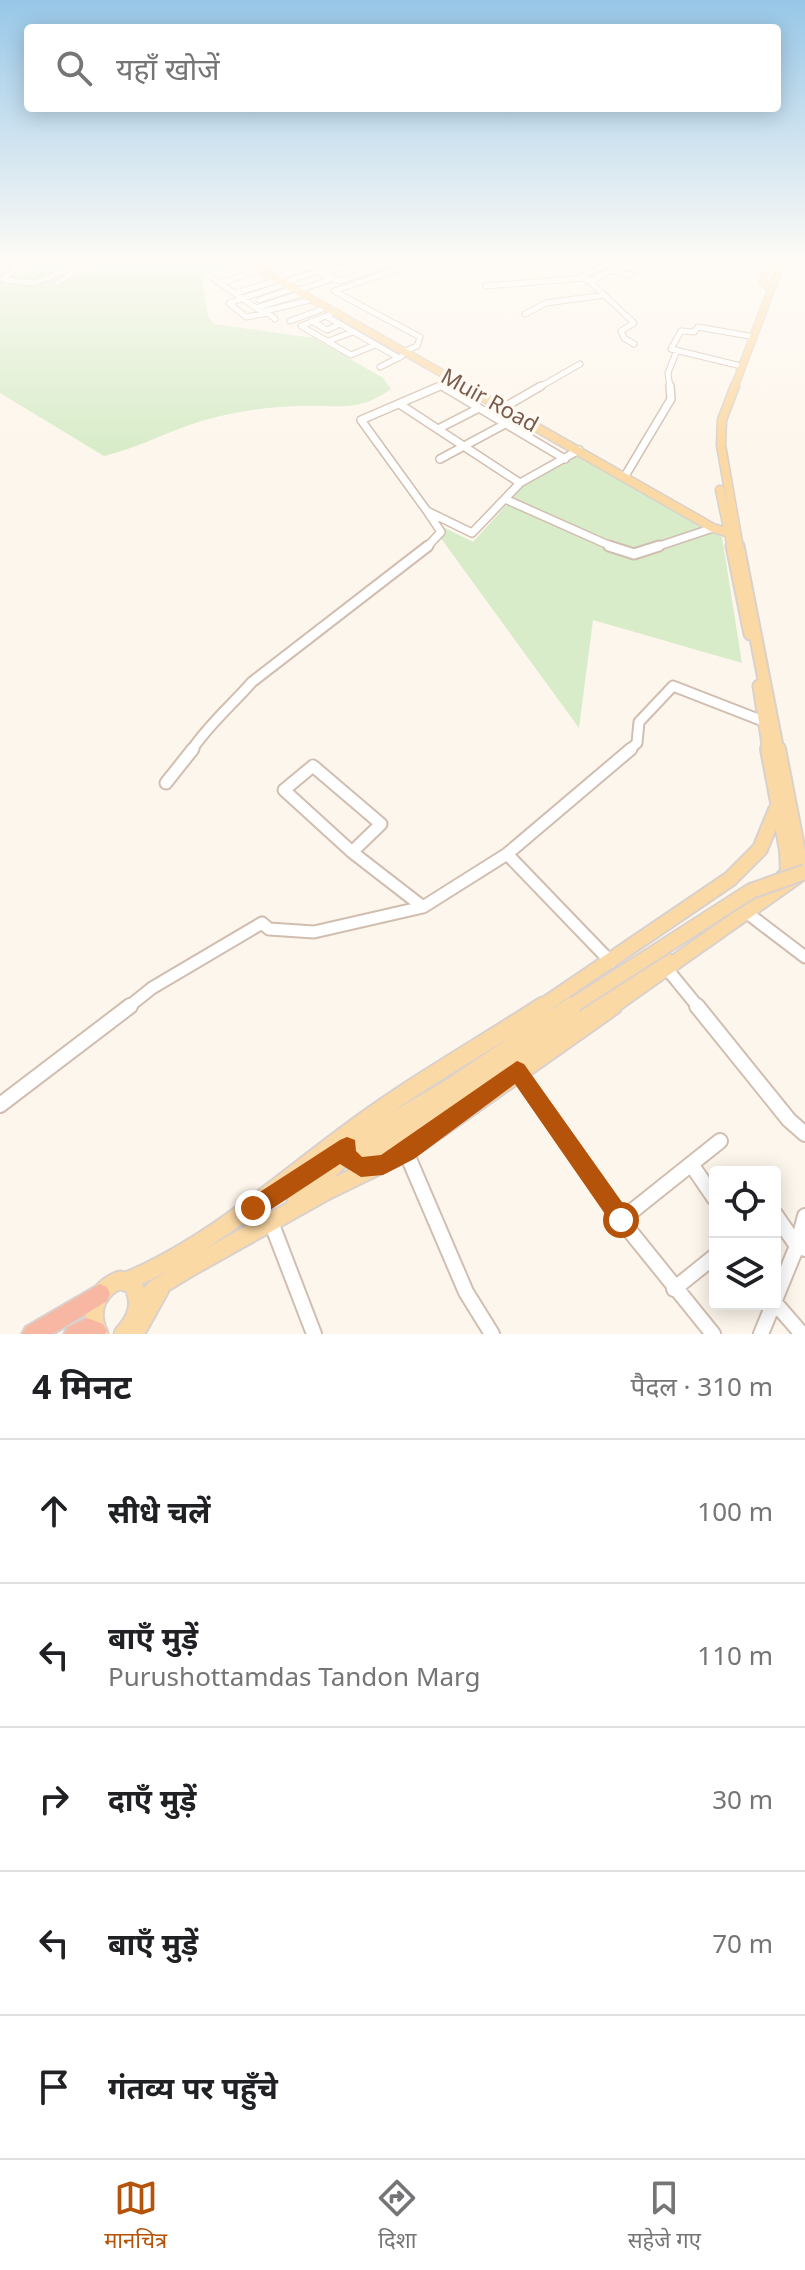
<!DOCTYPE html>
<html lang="hi">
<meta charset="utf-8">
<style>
:root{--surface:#fff;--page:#f6f6f6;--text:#202124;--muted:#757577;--line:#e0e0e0;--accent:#b45309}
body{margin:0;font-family:"Noto Sans","Noto Sans Devanagari",sans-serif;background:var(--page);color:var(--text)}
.controls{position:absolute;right:24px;bottom:24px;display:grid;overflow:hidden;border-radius:8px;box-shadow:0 4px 20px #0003}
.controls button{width:72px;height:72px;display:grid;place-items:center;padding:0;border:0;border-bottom:2px solid var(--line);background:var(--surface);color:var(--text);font:40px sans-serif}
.stop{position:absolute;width:24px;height:24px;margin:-18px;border:6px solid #b45309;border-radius:50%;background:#fff}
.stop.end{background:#b45309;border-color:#fff;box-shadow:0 2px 8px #0008}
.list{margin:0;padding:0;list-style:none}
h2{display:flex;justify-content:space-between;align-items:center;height:104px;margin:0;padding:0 32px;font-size:34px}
h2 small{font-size:26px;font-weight:400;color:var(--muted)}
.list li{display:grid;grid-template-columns:52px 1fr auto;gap:24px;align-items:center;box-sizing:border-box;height:144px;padding:0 32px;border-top:2px solid var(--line)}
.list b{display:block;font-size:30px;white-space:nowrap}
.list p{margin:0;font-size:26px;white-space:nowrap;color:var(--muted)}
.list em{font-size:26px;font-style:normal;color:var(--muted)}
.icon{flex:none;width:44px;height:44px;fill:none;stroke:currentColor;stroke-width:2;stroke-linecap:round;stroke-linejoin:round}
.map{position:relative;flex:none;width:805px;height:1334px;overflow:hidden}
.search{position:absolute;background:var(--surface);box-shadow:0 4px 20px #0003;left:24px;right:24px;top:24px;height:88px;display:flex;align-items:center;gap:20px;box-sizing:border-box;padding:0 28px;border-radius:8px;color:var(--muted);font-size:30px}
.sheet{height:824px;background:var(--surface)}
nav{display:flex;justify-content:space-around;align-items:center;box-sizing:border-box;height:112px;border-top:2px solid var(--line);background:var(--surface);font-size:22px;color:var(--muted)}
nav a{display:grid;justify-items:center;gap:4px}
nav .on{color:var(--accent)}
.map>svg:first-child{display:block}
.green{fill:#d8ecc9}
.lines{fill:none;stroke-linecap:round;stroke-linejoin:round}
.minor-far4-casing{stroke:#d1beb0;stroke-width:7}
.minor-far3-casing{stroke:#d1beb0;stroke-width:10}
.minor-far2-casing{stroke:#d1beb0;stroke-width:13}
.minor-far1-casing{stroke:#d1beb0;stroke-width:15}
.minor-casing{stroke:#d1beb0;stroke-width:18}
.major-far4-casing{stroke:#dad1cd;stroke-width:9}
.major-far3-casing{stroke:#dad1cd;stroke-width:11}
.major-far2-casing{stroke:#dad1cd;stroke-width:15}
.major-far1-casing{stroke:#dad1cd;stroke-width:18}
.major-casing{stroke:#dad1cd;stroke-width:21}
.highway-casing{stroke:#dad1cd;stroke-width:4}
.minor-far4{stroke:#fff;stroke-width:5}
.minor-far3{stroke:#fff;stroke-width:7}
.minor-far2{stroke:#fff;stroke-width:9}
.minor-far1{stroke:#fff;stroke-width:11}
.minor{stroke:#fff;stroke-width:14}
.major-far4{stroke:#fbd9a5;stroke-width:7}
.major-far3{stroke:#fbd9a5;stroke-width:8}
.major-far2{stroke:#fbd9a5;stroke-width:11}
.major-far1{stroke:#fbd9a5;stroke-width:14}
.major{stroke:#fbd9a5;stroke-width:17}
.highway{fill:#f7b7a3;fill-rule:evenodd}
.major-bridge-casing{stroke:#dad1cd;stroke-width:18;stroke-linecap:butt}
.major-bridge{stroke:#fbd9a5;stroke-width:14}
.route{fill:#b45309}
.labels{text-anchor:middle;stroke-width:7;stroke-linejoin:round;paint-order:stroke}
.far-street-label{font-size:22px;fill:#7a5c4d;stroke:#fffaf3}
</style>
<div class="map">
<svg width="805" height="1334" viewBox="0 0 805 1334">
<rect width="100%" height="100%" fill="#fdf6ec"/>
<!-- green -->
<path class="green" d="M0,261H239L201,276L208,317L214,324L314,338L383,378L391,389C356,414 337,404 298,406C262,407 218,414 184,427C157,437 132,449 104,456L0,393Z
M580,453L713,528L722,537L742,663L593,620L579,728L427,519L473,542L527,482Z"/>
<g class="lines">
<defs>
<path id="minor-far4" d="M11,261L18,265L3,280L34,283L92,261
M615,261L583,275L634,323L621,331L624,338L634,344
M633,261L646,265L650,261
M618,264L637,270
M401,268L334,291L420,337L417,346L403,352
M260,270L285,261
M609,270L630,275
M323,274L359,261
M275,278L310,267
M214,279L262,312L310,300
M332,279L341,281L396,261
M587,281H593L622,261
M57,283L73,273
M220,283L261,270
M283,283L318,271
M486,286L584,278
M296,291L332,279L300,261
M236,293L278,280
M259,300L292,289
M256,308L300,294
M525,314L546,303L604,295
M326,316L399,358
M275,319L268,313L246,317L229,303L285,284
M290,321L325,308
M312,321L327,330L340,324
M301,326L351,355L375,345
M301,326L331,314
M328,341L353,332
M737,365L671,349L681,331L694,332L698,327L749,336
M380,367L402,356
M442,386L446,388
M435,388L454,380
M538,388L580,364
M670,388L668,373L677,350"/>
<path id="minor-far3" d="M440,386L361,420L427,511L472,533L520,483L579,450
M442,386L565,459
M401,405L520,483
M503,408L541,386
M438,429L479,408
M440,459L505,424
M625,476L671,399L670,386
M505,499L615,548
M426,548L441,532L427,511
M653,548L713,528"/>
<path id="minor-far2" d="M609,546L634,554L659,546
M191,751C209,724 231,706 252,682L428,546
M628,751L637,743L639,722L673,686L763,721"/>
<path id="minor-far1" d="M313,766L381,824L352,852L284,790Z
M166,783L193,749
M352,852L423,907
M507,854L611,962
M746,912L805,957
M663,964L699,1008
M127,1008L152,988L262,923L269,929L314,932L423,907L507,854L631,749"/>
<path id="minor" d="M697,1006L789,1120L805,1134
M517,1071L621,1220L713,1334
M0,1105L130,1006
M406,1152L466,1292L492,1334
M691,1164L715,1199
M775,1214L797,1246
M621,1220L720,1141
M271,1222L314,1334
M797,1246L805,1216
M674,1289L715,1256
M776,1304L802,1334
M761,1334L797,1246L805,1249"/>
<path id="major-far4" d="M245,261L468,388
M767,286L763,281L769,261
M734,388L782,261"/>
<path id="major-far3" d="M464,386L713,528L733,534
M735,386L722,420L721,445L739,548
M720,490L732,548"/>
<path id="major-far2" d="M732,546L750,634
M738,546L778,751
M759,686L769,751"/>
<path id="major-far1" d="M768,749L787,850L788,872L782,879
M540,1008L730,879L760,849L776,810
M569,1008L575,1004
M592,1008L665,959
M610,1008L796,877L800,862L778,749"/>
<path id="major" d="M365,1136L360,1146L368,1153L464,1094L595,1006
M346,1150L345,1155L358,1164L375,1165
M319,1165L448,1089L572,1006
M296,1202L347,1153
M127,1281C208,1247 274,1188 344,1136C407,1088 477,1049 543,1006
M138,1306L156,1288L189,1268L326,1191L406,1152L613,1006
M99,1334C88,1311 97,1289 120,1280L133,1285C142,1304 137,1319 123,1334
M135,1334L160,1289"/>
<path id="highway" d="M100,1284L107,1287L110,1294L107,1301L53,1334H22L26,1327Z
M87,1318L103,1324L107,1331L105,1334H64L68,1327Z"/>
</defs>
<!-- minor-far4 casing -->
<use href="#minor-far4" class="minor-far4-casing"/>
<!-- minor-far3 casing -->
<use href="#minor-far3" class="minor-far3-casing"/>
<!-- minor-far2 casing -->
<use href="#minor-far2" class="minor-far2-casing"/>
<!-- minor-far1 casing -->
<use href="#minor-far1" class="minor-far1-casing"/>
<!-- minor casing -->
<use href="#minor" class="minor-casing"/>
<!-- major-far4 casing -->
<use href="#major-far4" class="major-far4-casing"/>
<!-- major-far3 casing -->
<use href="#major-far3" class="major-far3-casing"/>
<!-- major-far2 casing -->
<use href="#major-far2" class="major-far2-casing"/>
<!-- major-far1 casing -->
<use href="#major-far1" class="major-far1-casing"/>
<!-- major casing -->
<use href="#major" class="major-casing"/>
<!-- highway casing -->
<use href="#highway" class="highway-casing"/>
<!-- minor-far4 -->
<use href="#minor-far4" class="minor-far4"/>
<!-- minor-far3 -->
<use href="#minor-far3" class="minor-far3"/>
<!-- minor-far2 -->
<use href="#minor-far2" class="minor-far2"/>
<!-- minor-far1 -->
<use href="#minor-far1" class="minor-far1"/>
<!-- minor -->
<use href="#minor" class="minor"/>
<!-- major-far4 -->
<use href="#major-far4" class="major-far4"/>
<!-- major-far3 -->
<use href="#major-far3" class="major-far3"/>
<!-- major-far2 -->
<use href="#major-far2" class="major-far2"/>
<!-- major-far1 -->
<use href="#major-far1" class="major-far1"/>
<!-- major -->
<use href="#major" class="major"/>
<!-- highway -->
<use href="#highway" class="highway"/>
<defs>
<path id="major-bridge" d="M575,1004L751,891L805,872"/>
</defs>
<!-- major-bridge casing -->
<use href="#major-bridge" class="major-bridge-casing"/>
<!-- major-bridge -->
<use href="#major-bridge" class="major-bridge"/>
</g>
<!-- sky -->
<linearGradient id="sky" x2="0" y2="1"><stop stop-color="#97c7e8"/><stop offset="0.58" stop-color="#fefbf6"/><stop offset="1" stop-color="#fefbf6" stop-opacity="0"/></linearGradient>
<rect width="805" height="448" fill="url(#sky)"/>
<!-- route -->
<path class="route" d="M517,1061L524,1064L629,1212L632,1220L629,1227L621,1230L614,1227L515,1084L414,1159L383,1175L361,1177L340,1164L261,1216L253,1219L246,1216L243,1208L246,1201L340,1140L347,1137L355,1140L356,1151L362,1157L381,1155Z"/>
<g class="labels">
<!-- far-street labels -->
<g class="far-street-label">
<text transform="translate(490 400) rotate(29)" y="8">Muir Road</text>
</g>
</g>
</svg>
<div class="controls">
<button><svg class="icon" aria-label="locate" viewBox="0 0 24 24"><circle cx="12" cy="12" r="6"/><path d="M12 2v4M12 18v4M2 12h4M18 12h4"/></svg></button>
<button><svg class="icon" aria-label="layers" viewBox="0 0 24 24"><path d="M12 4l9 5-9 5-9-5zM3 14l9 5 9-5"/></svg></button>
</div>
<div class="stop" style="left:621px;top:1220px"></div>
<div class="stop end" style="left:253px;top:1208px"></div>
<div class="search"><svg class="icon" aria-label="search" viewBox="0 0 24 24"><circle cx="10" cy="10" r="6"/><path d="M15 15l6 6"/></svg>यहाँ खोजें</div>
</div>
<section class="sheet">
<h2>4 मिनट<small>पैदल · 310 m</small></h2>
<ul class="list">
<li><svg class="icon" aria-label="ahead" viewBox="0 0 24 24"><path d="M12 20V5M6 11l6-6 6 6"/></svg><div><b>सीधे चलें</b></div><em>100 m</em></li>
<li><svg class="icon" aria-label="left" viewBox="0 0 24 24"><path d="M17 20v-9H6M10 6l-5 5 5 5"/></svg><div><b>बाएँ मुड़ें</b><p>Purushottamdas Tandon Marg</p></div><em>110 m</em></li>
<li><svg class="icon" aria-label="right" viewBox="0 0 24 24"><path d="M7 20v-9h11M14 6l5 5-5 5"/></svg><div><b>दाएँ मुड़ें</b></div><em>30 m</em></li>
<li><svg class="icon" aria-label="left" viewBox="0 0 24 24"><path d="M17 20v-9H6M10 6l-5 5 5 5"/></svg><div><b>बाएँ मुड़ें</b></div><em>70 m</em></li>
<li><svg class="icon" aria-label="arrive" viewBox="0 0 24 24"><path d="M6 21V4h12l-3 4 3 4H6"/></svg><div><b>गंतव्य पर पहुँचे</b></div></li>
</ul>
</section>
<nav>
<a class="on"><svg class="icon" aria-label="map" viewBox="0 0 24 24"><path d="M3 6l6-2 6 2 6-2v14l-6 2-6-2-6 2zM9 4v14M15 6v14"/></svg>मानचित्र</a>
<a><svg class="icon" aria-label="directions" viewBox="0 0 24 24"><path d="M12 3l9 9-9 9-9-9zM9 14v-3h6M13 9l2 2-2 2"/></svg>दिशा</a>
<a><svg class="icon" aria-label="saved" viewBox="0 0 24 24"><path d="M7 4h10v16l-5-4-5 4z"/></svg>सहेजे गए</a>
</nav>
